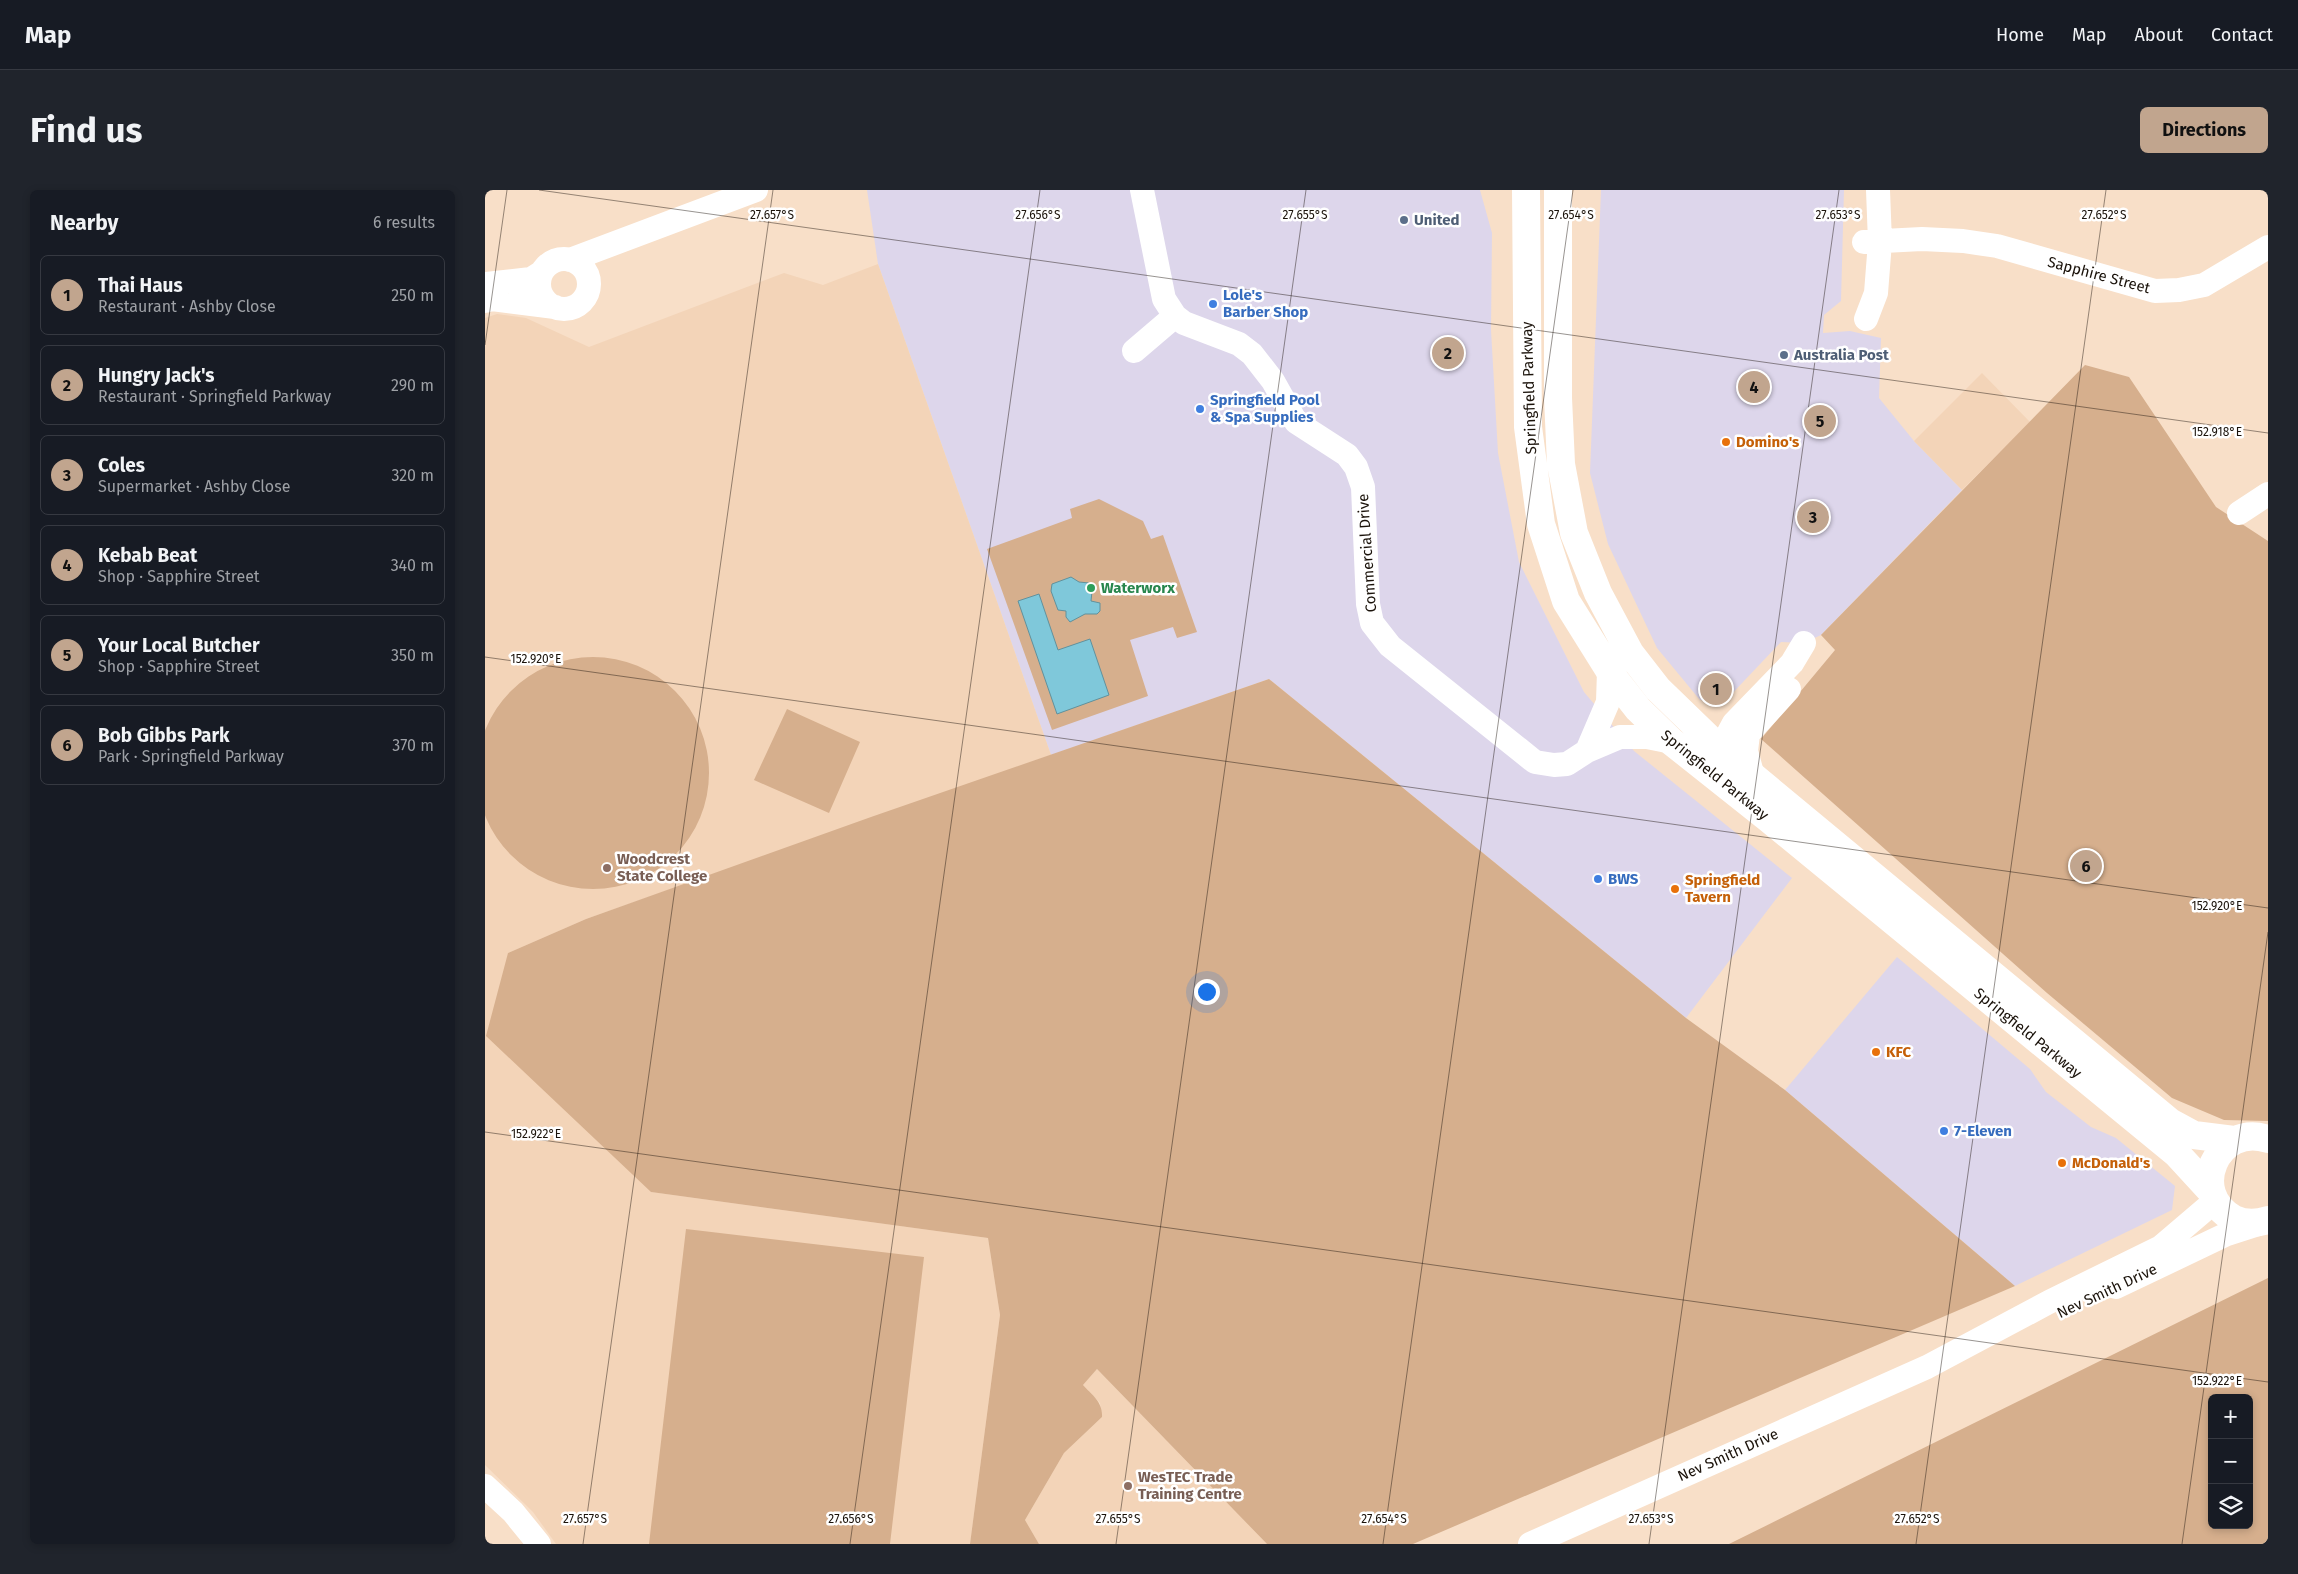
<!DOCTYPE html>
<meta charset="utf-8">
<style>
:root{--surface:#171b24;--page:#20242c;--text:#f1f3f6;--muted:#9ea1a6;--line:#363941;--accent:#c1a58e}
body{margin:0;font-family:"Fira Sans",sans-serif;background:var(--page);color:var(--text)}
.controls{position:absolute;right:15px;bottom:15px;display:grid;overflow:hidden;border-radius:8px;box-shadow:0 2px 8px #0003}
.controls button{width:45px;height:45px;display:grid;place-items:center;padding:0;border:0;border-bottom:1px solid var(--line);background:var(--surface);color:var(--text);font:25px sans-serif}
.you{position:absolute;left:721px;top:801px;width:18px;height:18px;margin:-12px;border:4px solid #fff;border-radius:50%;background:#1a73e8;box-shadow:0 0 0 8px #1a73e833}
.badge{display:grid;place-items:center;width:32px;height:32px;border-radius:50%;background:var(--accent);color:#111;font-size:16px;font-weight:700}
.pin{position:absolute;translate:-50% -50%;border:2px solid #fff;box-shadow:0 1px 5px #0006}
.list{margin:0;padding:0;list-style:none}
h2{display:flex;justify-content:space-between;align-items:center;height:65px;margin:0;padding:0 20px;font-size:21px}
h2 small{font-size:16px;font-weight:400;color:var(--muted)}
.list li{display:grid;grid-template-columns:32px 1fr auto;gap:15px;align-items:center;box-sizing:border-box;height:80px;margin:0 10px 10px;padding:0 10px;border:1px solid var(--line);border-radius:8px}
.list b{display:block;font-size:19px;white-space:nowrap}
.list p{margin:0;font-size:16px;white-space:nowrap;color:var(--muted)}
.list em{font-size:16px;font-style:normal;color:var(--muted)}
.icon{flex:none;width:28px;height:28px;fill:none;stroke:currentColor;stroke-width:2;stroke-linecap:round;stroke-linejoin:round}
.map{position:relative;flex:none;width:1783px;height:1354px;overflow:hidden;border-radius:8px}
header{display:flex;align-items:center;gap:30px;box-sizing:border-box;height:70px;padding:0 25px;background:var(--surface);border-bottom:1px solid var(--line)}
header strong{font-size:24px}
nav{display:flex;gap:28px;margin-inline-start:auto;font-size:18px}
.intro{display:flex;align-items:center;justify-content:space-between;box-sizing:border-box;height:120px;padding:0 30px}
h1{margin:0;font-size:35px}
.button{padding:12px 22px;border-radius:8px;background:var(--accent);color:#111;font-size:18px;font-weight:700}
main{display:flex;gap:30px;padding:0 30px}
aside{flex:1;background:var(--surface);border-radius:8px;box-shadow:0 2px 8px #0003}
.map>svg:first-child{display:block}
.commercial{fill:#ddd6eb}
.built{fill:#f3d4b8}
.green{fill:#d6af8d;fill-rule:evenodd}
.water{fill:#7fc8da;stroke:#61919c}
.lines{fill:none;stroke-linecap:round;stroke-linejoin:round}
.minor{stroke:#fff;stroke-width:24}
.major{stroke:#fff;stroke-width:28}
.ticks{fill:none;stroke:#1a120a;stroke-width:1;stroke-opacity:0.45}
.service-dot{fill:#5c6f8a;stroke:#fff;stroke-width:2}
.shop-dot{fill:#3f7fe0;stroke:#fff;stroke-width:2}
.food-dot{fill:#e8710a;stroke:#fff;stroke-width:2}
.leisure-dot{fill:#2e9e5b;stroke:#fff;stroke-width:2}
.education-dot{fill:#8d6e63;stroke:#fff;stroke-width:2}
.labels{text-anchor:middle;stroke-width:5;stroke-linejoin:round;paint-order:stroke}
.service-label{font-size:15px;font-weight:bold;fill:#4e5e75;stroke:#fff;text-anchor:start}
.street-label{font-size:15px;fill:#1a120a;stroke:#fff}
.shop-label{font-size:15px;font-weight:bold;fill:#366cbe;stroke:#fff;text-anchor:start}
.food-label{font-size:15px;font-weight:bold;fill:#c56008;stroke:#fff;text-anchor:start}
.leisure-label{font-size:15px;font-weight:bold;fill:#27864d;stroke:#fff;text-anchor:start}
.education-label{font-size:15px;font-weight:bold;fill:#785e54;stroke:#fff;text-anchor:start}
.ticks-label{font-size:12px;text-anchor:middle;fill:#1a120a;stroke:#fff;stroke-width:5;stroke-linejoin:round;paint-order:stroke}
</style>
<header>
<strong>Map</strong>
<nav><a>Home</a><a>Map</a><a>About</a><a>Contact</a></nav>
</header>
<div class="intro"><h1>Find us</h1><a class="button">Directions</a></div>
<main>
<aside>
<h2>Nearby<small>6 results</small></h2>
<ul class="list">
<li><span class="badge">1</span><div><b>Thai Haus</b><p>Restaurant · Ashby Close</p></div><em>250 m</em></li>
<li><span class="badge">2</span><div><b>Hungry Jack's</b><p>Restaurant · Springfield Parkway</p></div><em>290 m</em></li>
<li><span class="badge">3</span><div><b>Coles</b><p>Supermarket · Ashby Close</p></div><em>320 m</em></li>
<li><span class="badge">4</span><div><b>Kebab Beat</b><p>Shop · Sapphire Street</p></div><em>340 m</em></li>
<li><span class="badge">5</span><div><b>Your Local Butcher</b><p>Shop · Sapphire Street</p></div><em>350 m</em></li>
<li><span class="badge">6</span><div><b>Bob Gibbs Park</b><p>Park · Springfield Parkway</p></div><em>370 m</em></li>
</ul>
</aside>
<div class="map">
<svg width="1783" height="1354" viewBox="0 0 1783 1354">
<rect width="100%" height="100%" fill="#f8dfc8"/>
<!-- commercial -->
<path class="commercial" d="M382,0H995L1007,43L1006,140L1013,263L1034,372L1099,502L1149,561L1307,688L1201,828L784,489L566,565L393,74Z
M1116,0H1359L1356,111L1339,125L1338,143L1365,141L1396,148L1394,208L1429,251L1477,300L1336,445L1319,453L1296,452L1240,511L1215,510L1172,458L1123,354L1105,283Z
M1412,767L1545,879L1561,902L1606,937L1631,948L1690,996L1687,1020L1530,1096L1300,900Z"/>
<!-- built -->
<path class="built" d="M393,74L566,565L101,729L23,763L166,1002L503,1048L515,1125L485,1354H71L48,1322L0,1275V128L12,124L41,128L104,157L299,83L338,95Z
M1497,183L1545,232L1477,300L1429,251Z
M612,1179L782,1354H554L540,1330L579,1263L617,1227L615,1213L598,1195Z"/>
<!-- green -->
<path class="green" d="M1600,175L1644,187L1731,317L1783,351V931L1739,930L1687,908L1562,803L1276,549L1350,460L1336,445Z
M614,309L658,331L666,349L678,345L712,442L692,448L688,437L645,450L663,506L567,540L502,359L587,328L585,319Z
M-8 583a116 116 0 1 1 232 0a116 116 0 1 1-232 0Z
M784,489L1201,828L1300,900L1530,1096L928,1354H782L612,1179L598,1195C607,1205 618,1212 617,1227L579,1263L540,1330L554,1354H485L515,1125L503,1048L166,1002L1,846L23,763L101,729L386,627Z
M302,519L375,552L344,623L269,590Z
M201,1039L439,1067L405,1354H164Z
M1783,1088V1354H1244ZM1727,1208H1764V1335H1727Z"/>
<!-- water -->
<path class="water" d="M586,387L594,392L604,393L607,401L606,411L615,413V421L612,424H600L585,432L581,427V421L573,420L566,401L567,394Z
M554,404L573,460L605,449L624,505L572,524L533,411Z"/>
<g class="lines">
<!-- minor -->
<path class="minor" d="M657,0L679,109L690,126L699,133L754,154L767,164L788,191L811,232L862,265L871,277L878,297L883,414L887,433L905,456L1050,572L1069,575L1082,574L1102,561L1135,547H1162L1187,552
M1379,52L1437,49L1478,51L1512,56L1670,101L1694,100L1719,95L1783,57
M54 94a25 25 0 1 1 50 0a25 25 0 1 1-50 0Z
M85,70L271,0
M0,94L46,89L57,82
M0,111L7,109L70,117
M1381,129L1391,103L1395,52L1393,0
M649,161L690,126
M1754,323L1783,304
M1102,561L1123,512L1124,481
M1241,577L1235,559L1249,533L1307,473L1319,453
M1267,583L1261,561L1263,544L1304,499
M1631,1097L1742,1044L1773,1034
M0,1296L28,1322L54,1354
M1045,1354L1442,1177L1564,1112L1676,1057L1730,1011"/>
<!-- major -->
<path class="major" d="M1041,0L1043,237L1056,334L1081,411L1131,491L1153,519L1187,552L1284,629L1692,964L1726,1001
M1073,0V208L1076,274L1089,343L1113,403L1145,463L1173,499L1235,559L1685,932L1709,945L1749,950
M1783,949C1732,932 1701,1003 1749,1029C1760,1034 1771,1034 1783,1030"/>
</g>
<!-- ticks -->
<path class="ticks" d="M54,0L1783,243M0,155L22,0M0,467L1783,718M0,942L1783,1192M98,1354L288,0M365,1354L555,0M631,1354L821,0M898,1354L1088,0M1164,1354L1354,0M1431,1354L1621,0M1697,1354L1783,742"/>
<!-- markers -->
<g class="service-dot">
<circle cx="919" cy="30" r="5"/>
<circle cx="1299" cy="165" r="5"/>
</g>
<g class="shop-dot">
<circle cx="728" cy="114" r="5"/>
<circle cx="715" cy="219" r="5"/>
<circle cx="1113" cy="689" r="5"/>
<circle cx="1459" cy="941" r="5"/>
</g>
<g class="food-dot">
<circle cx="1241" cy="252" r="5"/>
<circle cx="1190" cy="699" r="5"/>
<circle cx="1391" cy="862" r="5"/>
<circle cx="1577" cy="973" r="5"/>
</g>
<circle class="leisure-dot" cx="606" cy="398" r="5"/>
<g class="education-dot">
<circle cx="122" cy="678" r="5"/>
<circle cx="643" cy="1296" r="5"/>
</g>
<g class="labels">
<!-- service labels -->
<g class="service-label">
<text x="929" y="35">United</text>
<text x="1309" y="170">Australia Post</text>
</g>
<!-- street labels -->
<g class="street-label">
<text transform="translate(1614 85) rotate(15)" y="5">Sapphire Street</text>
<text transform="translate(1044 198) rotate(-92)" y="5">Springfield Parkway</text>
<text transform="translate(882 363) rotate(-94)" y="5">Commercial Drive</text>
<text transform="translate(1230 585) rotate(39)" y="5">Springfield Parkway</text>
<text transform="translate(1543 843) rotate(39)" y="5">Springfield Parkway</text>
<text transform="translate(1622 1101) rotate(-25)" y="5">Nev Smith Drive</text>
<text transform="translate(1243 1265) rotate(-24)" y="5">Nev Smith Drive</text>
</g>
<!-- shop labels -->
<g class="shop-label">
<text x="738" y="110">Lole's<tspan x="738" dy="17">Barber Shop</tspan></text>
<text x="725" y="215">Springfield Pool<tspan x="725" dy="17">&amp; Spa Supplies</tspan></text>
<text x="1123" y="694">BWS</text>
<text x="1469" y="946">7-Eleven</text>
</g>
<!-- food labels -->
<g class="food-label">
<text x="1251" y="257">Domino's</text>
<text x="1200" y="695">Springfield<tspan x="1200" dy="17">Tavern</tspan></text>
<text x="1401" y="867">KFC</text>
<text x="1587" y="978">McDonald's</text>
</g>
<!-- leisure labels -->
<g class="leisure-label">
<text x="616" y="403">Waterworx</text>
</g>
<!-- education labels -->
<g class="education-label">
<text x="132" y="674">Woodcrest<tspan x="132" dy="17">State College</tspan></text>
<text x="653" y="1292">WesTEC Trade<tspan x="653" dy="17">Training Centre</tspan></text>
</g>
</g>
<g class="ticks-label">
<text x="287" y="29">27.657°S</text>
<text x="553" y="29">27.656°S</text>
<text x="820" y="29">27.655°S</text>
<text x="1086" y="29">27.654°S</text>
<text x="1353" y="29">27.653°S</text>
<text x="1619" y="29">27.652°S</text>
<text x="1732" y="246">152.918°E</text>
<text x="51" y="473">152.920°E</text>
<text x="1732" y="720">152.920°E</text>
<text x="51" y="948">152.922°E</text>
<text x="1732" y="1195">152.922°E</text>
<text x="100" y="1333">27.657°S</text>
<text x="366" y="1333">27.656°S</text>
<text x="633" y="1333">27.655°S</text>
<text x="899" y="1333">27.654°S</text>
<text x="1166" y="1333">27.653°S</text>
<text x="1432" y="1333">27.652°S</text>
</g>
</svg>
<div class="controls">
<button>+</button>
<button>−</button>
<button><svg class="icon" aria-label="layers" viewBox="0 0 24 24"><path d="M12 4l9 5-9 5-9-5zM3 14l9 5 9-5"/></svg></button>
</div>
<div class="you"></div>
<div class="pin badge" style="left:1231px;top:499px">1</div>
<div class="pin badge" style="left:963px;top:163px">2</div>
<div class="pin badge" style="left:1328px;top:327px">3</div>
<div class="pin badge" style="left:1269px;top:197px">4</div>
<div class="pin badge" style="left:1335px;top:231px">5</div>
<div class="pin badge" style="left:1601px;top:676px">6</div>
</div>
</main>
